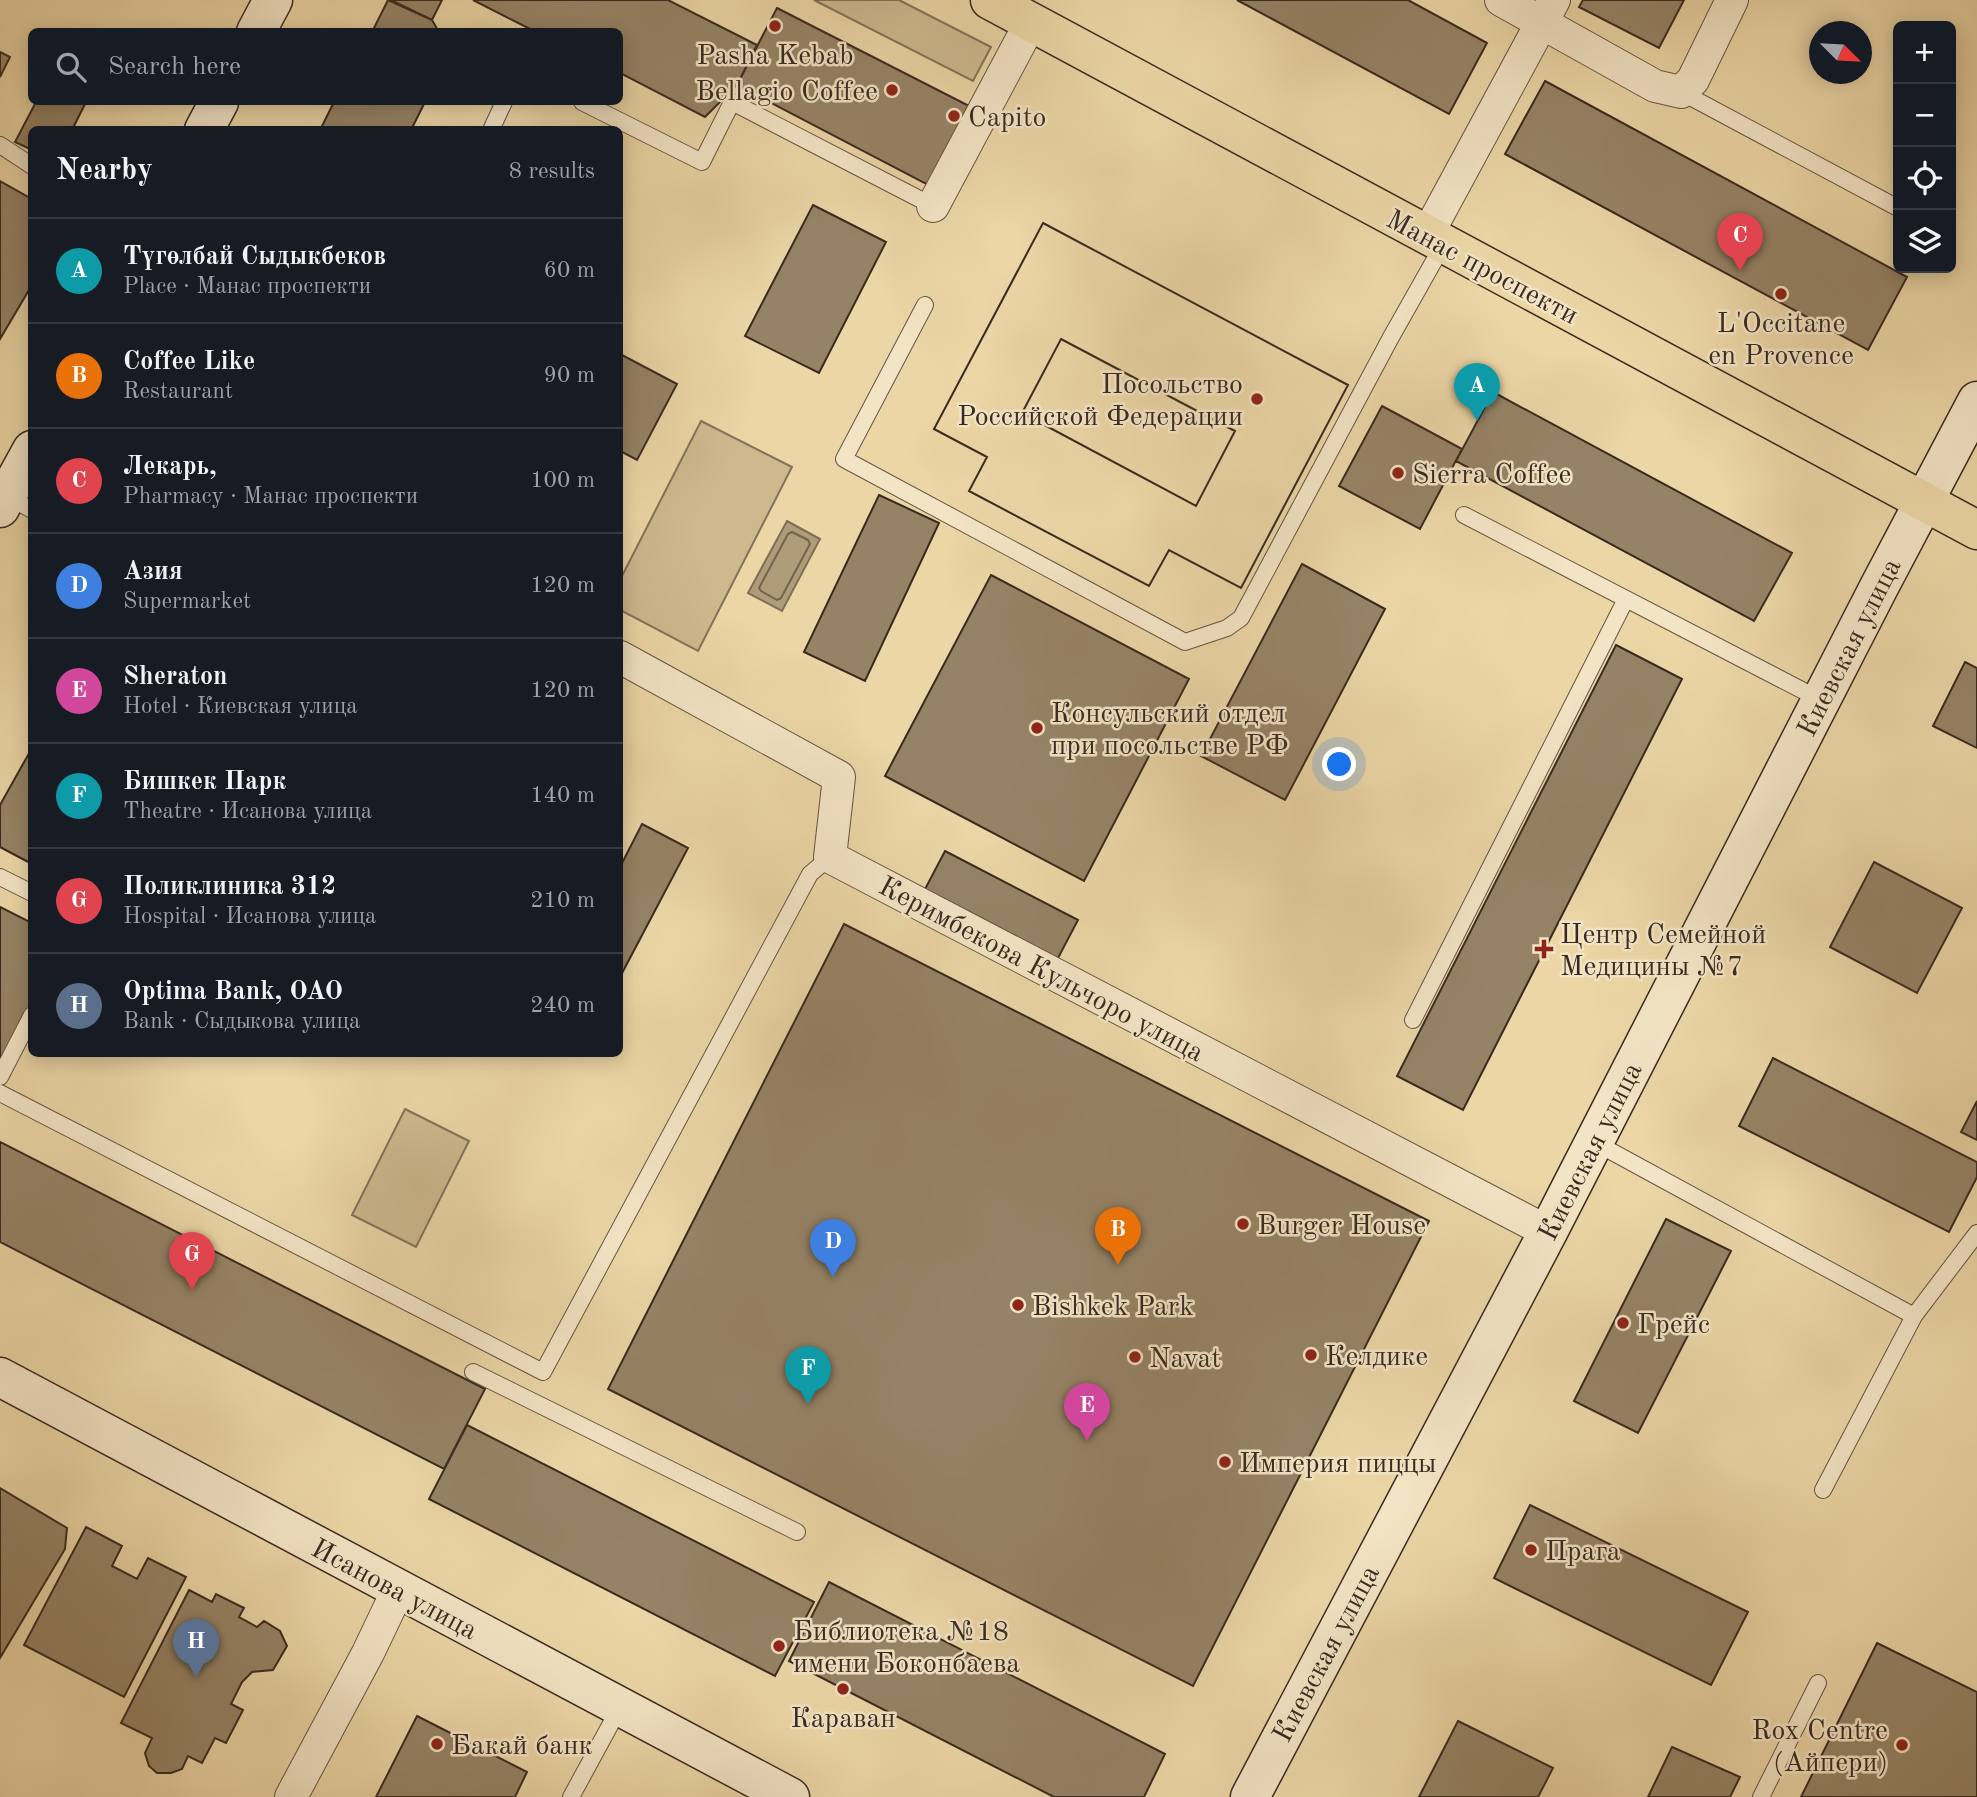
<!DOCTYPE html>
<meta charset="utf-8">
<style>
:root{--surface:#171b24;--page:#20242c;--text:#f1f3f6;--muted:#9ea1a6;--line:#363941;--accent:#c59692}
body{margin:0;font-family:"Old Standard TT",serif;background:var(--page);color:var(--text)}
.controls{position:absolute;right:21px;top:21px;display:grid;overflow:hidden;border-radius:10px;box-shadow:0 4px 18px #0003}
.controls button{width:63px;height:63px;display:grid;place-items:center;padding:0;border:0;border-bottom:2px solid var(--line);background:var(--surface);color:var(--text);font:35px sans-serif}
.compass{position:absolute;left:1809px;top:21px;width:63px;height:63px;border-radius:50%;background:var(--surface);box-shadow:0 4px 18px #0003;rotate:114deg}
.you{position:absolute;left:1340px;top:765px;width:24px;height:24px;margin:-18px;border:5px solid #fff;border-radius:50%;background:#1a73e8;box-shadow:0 0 0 10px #1a73e833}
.badge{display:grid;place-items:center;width:46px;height:46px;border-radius:50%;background:var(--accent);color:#fff;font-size:23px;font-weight:700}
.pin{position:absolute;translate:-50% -58px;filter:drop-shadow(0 2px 4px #0008)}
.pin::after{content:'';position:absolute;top:37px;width:24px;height:21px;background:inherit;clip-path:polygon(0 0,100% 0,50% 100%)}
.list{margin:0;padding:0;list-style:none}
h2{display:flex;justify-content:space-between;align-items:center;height:91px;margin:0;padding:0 28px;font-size:30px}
h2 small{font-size:23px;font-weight:400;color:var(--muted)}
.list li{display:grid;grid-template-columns:46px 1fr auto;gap:21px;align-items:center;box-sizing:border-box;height:105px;padding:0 28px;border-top:2px solid var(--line)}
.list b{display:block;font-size:26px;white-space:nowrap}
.list p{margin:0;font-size:23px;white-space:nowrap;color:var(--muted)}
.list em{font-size:23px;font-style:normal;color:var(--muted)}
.icon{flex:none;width:38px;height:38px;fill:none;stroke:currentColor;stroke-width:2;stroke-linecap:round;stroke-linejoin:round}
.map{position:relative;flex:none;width:1977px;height:1797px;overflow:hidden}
.search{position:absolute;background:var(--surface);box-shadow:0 4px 18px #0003;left:28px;top:28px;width:595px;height:77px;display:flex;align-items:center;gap:18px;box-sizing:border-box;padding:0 24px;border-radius:10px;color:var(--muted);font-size:26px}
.panel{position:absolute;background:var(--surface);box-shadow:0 4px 18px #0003;left:28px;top:126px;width:595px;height:931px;border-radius:10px}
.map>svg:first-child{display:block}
.green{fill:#ceb98f;stroke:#847258;stroke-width:2}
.water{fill:#af9c79;stroke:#806e56;stroke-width:2}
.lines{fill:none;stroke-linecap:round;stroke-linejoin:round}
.shore{stroke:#74634d;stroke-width:2}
.building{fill:#968366;stroke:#392a21;stroke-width:2;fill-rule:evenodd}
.lane-casing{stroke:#665542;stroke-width:18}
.street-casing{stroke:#665542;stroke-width:34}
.secondary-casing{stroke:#392a21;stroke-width:41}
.primary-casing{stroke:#392a21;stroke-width:41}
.lane{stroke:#f3e4c5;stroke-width:16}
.street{stroke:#f3e4c5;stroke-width:32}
.secondary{stroke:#f3e4c5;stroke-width:38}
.primary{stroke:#ecd6a6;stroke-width:38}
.poi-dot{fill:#8f2418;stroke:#f3e4c5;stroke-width:2.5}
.labels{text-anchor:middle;stroke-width:5;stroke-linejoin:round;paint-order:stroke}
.poi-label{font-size:28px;fill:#392a21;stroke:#f3e4c5;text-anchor:start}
.street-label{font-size:28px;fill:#392a21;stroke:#f3e4c5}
</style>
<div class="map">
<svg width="1977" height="1797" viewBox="0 0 1977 1797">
<rect width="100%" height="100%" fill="#ecd6a6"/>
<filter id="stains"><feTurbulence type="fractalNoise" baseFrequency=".00286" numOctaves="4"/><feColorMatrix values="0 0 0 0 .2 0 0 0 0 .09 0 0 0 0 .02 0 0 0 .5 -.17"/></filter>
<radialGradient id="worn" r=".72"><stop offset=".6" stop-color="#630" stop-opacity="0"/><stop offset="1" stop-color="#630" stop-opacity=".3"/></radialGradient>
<!-- green -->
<path class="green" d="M814,0H899L991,47L973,81Z
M701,421L792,467L698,651L620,610V580Z
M405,1109L469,1141L416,1247L352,1215Z"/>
<!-- water -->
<path class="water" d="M787,521L820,539L782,611L748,593Z"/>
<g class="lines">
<!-- shore -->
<path class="shore" d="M792,532L808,540L810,544L781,598L777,600L761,591L759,588L788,534Z"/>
</g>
<!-- building -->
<path class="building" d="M388,0L432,20L439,32H372Z
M391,0H442L432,20Z
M473,0H668L757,45L737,85L705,117L620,73V32H536Z
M1237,0H1408L1487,43L1449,114Z
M1583,0H1684L1659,48L1579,7Z
M777,8L973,108L932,187L737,85Z
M0,52L10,57L0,77Z
M1545,81L1907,277L1868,350L1505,154Z
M36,102H86L72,130H32V150L15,142Z
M334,102H425L411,130H320Z
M0,181L32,199V285L0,339Z
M813,205L886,242L819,373L745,336Z
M1043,223L1348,385L1241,588L1169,550L1149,586L969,491L987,457L934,429ZM1061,339L1235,431L1196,506L1022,413Z
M1043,223L1348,385L1241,588L1169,550L1149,586L969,491L987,457L934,429ZM1061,339L1235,431L1196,506L1022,413Z
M620,354L677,384L637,460L620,451Z
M1493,392L1792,553L1754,621L1456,461Z
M1382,406L1462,449L1420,529L1339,486Z
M879,495L939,523L865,681L804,652Z
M1302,564L1385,609L1285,800L1201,756Z
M991,575L1189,679L1084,881L885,776Z
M1616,645L1682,679L1463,1110L1397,1076Z
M1965,662L1977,668V748L1933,726Z
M32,748V864L0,847V805Z
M642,824L688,848L620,977V867Z
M945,851L1078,920L1057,960L924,891Z
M1874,862L1962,908L1917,993L1830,947Z
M0,907L32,923V1003L0,1066Z
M844,924L1429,1221L1193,1686L608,1389Z
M1773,1058L1977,1162V1177L1949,1232L1739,1126Z
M1977,1101V1140L1961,1132Z
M0,1142L485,1389L444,1469L0,1242Z
M1666,1219L1731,1251L1638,1433L1574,1401Z
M467,1425L814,1602L775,1676L429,1499Z
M0,1488L67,1528L65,1549L0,1658Z
M1530,1505L1748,1612L1711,1685L1494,1578Z
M86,1527L122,1546L112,1566L137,1579L148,1558L186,1577L124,1697L24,1645Z
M829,1582L1165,1754L1144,1797H1054L789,1661Z
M189,1590L212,1602L216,1594L244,1608L239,1617L257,1627L264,1621L280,1631L287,1646L273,1670L252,1672L242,1682L231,1704L243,1710L226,1743L215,1738L202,1763L188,1756L182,1769L171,1773H157L149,1766L145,1753L152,1738L121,1723Z
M1877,1643L1977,1692V1797H1801Z
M417,1716L527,1772L515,1797H376Z
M1458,1721L1553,1768L1538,1797H1419Z
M1672,1747L1740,1777L1730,1797H1648Z"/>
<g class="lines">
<defs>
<path id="lane" d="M1681,92L1898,208
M582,102L702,162L732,102L933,206
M491,130L504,102
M0,145L32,166
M925,305L844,459L1185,642L1227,628L1241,618L1390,339L1443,245
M7,496L32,510
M1464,515L1821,700
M0,877L32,893
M1413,1020L1626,599
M0,1077L32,1015
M0,1093L543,1372L810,874L830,857
M1594,1142L1914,1316
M473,1372L797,1532
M1823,1490L1914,1316L1977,1233
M571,1797L620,1707
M1761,1797L1818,1683"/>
<path id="street" d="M1501,0L1655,86L1681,92L1693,80L1732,0
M933,206L1031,22
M1427,235L1554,0
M620,657L839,777L830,857L1548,1232
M291,1797L368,1653L398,1590"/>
<path id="secondary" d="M256,32L273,0
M204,130L219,102
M0,508L32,450
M0,1377L790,1797
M1250,1797L1548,1232L1879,587L1977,401"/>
<path id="primary" d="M990,0L1977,530"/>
</defs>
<!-- lane casing -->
<use href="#lane" class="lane-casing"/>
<!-- street casing -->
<use href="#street" class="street-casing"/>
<!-- secondary casing -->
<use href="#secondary" class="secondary-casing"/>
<!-- primary casing -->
<use href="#primary" class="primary-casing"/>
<!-- lane -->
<use href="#lane" class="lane"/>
<!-- street -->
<use href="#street" class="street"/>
<!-- secondary -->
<use href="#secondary" class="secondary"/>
<!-- primary -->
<use href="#primary" class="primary"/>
</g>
<!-- markers -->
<g class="poi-dot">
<circle cx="775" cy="26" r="7"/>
<circle cx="892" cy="90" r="7"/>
<circle cx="954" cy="116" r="7"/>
<circle cx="1781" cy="294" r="7"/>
<circle cx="1257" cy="399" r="7"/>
<circle cx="1398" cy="473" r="7"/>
<circle cx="1037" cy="728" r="7"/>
<path d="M1540.5 938.5h7v7h7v7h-7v7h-7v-7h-7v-7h7z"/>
<circle cx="1243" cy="1224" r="7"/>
<circle cx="1018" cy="1305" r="7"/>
<circle cx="1623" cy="1323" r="7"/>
<circle cx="1311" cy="1355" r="7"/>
<circle cx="1135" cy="1357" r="7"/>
<circle cx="1225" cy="1462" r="7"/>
<circle cx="1531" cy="1550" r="7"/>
<circle cx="779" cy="1646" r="7"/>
<circle cx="843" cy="1689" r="7"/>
<circle cx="437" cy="1744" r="7"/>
<circle cx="1902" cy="1745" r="7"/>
</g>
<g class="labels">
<!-- poi labels -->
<g class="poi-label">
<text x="775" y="64" text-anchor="middle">Pasha Kebab</text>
<text x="878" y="100" text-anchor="end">Bellagio Coffee</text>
<text x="968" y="126">Capito</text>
<text x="1781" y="332" text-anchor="middle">L'Occitane<tspan x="1781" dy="32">en Provence</tspan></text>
<text x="1243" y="393" text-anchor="end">Посольство<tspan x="1243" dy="32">Российской Федерации</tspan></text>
<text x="1412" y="483">Sierra Coffee</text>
<text x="1051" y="722">Консульский отдел<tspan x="1051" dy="32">при посольстве РФ</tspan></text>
<text x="1560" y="943">Центр Семейной<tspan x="1560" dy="32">Медицины №7</tspan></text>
<text x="1257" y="1234">Burger House</text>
<text x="1032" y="1315">Bishkek Park</text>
<text x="1637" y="1333">Грейс</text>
<text x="1325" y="1365">Келдике</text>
<text x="1149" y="1367">Navat</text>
<text x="1239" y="1472">Империя пиццы</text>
<text x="1545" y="1560">Прага</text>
<text x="793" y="1640">Библиотека №18<tspan x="793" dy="32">имени Боконбаева</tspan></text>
<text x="843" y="1727" text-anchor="middle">Караван</text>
<text x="1888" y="1739" text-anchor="end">Rox Centre<tspan x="1888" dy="32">(Айпери)</tspan></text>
<text x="451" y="1754">Бакай банк</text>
</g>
<!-- street labels -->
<g class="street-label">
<text transform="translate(1483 266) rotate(28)" y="10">Манас проспекти</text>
<text transform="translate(1848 647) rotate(-63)" y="10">Киевская улица</text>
<text transform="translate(1042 968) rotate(28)" y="10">Керимбекова Кульчоро улица</text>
<text transform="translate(1589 1151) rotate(-63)" y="10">Киевская улица</text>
<text transform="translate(395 1588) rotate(28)" y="10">Исанова улица</text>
<text transform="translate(1325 1653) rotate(-62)" y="10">Киевская улица</text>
</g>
</g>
<rect width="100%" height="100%" filter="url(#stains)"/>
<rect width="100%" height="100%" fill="url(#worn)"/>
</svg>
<div class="controls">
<button>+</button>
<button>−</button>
<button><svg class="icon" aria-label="locate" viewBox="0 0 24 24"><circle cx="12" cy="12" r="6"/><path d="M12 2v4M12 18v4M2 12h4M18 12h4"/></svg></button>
<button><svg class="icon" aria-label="layers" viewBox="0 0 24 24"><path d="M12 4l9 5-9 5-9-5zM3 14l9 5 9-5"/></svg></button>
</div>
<svg class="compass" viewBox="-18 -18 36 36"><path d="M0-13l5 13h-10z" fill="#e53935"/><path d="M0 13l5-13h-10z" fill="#9ea1a6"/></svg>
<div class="you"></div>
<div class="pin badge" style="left:1477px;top:421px;background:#0f9aa8">A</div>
<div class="pin badge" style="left:1118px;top:1265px;background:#e8710a">B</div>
<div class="pin badge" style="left:1740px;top:271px;background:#e0444e">C</div>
<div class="pin badge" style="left:833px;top:1277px;background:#3f7fe0">D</div>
<div class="pin badge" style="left:1087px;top:1441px;background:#d1479c">E</div>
<div class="pin badge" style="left:808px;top:1404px;background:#0f9aa8">F</div>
<div class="pin badge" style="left:192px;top:1290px;background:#e0444e">G</div>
<div class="pin badge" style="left:196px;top:1677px;background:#5c6f8a">H</div>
<div class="search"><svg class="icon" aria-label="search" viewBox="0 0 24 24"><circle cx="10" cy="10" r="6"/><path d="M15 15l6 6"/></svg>Search here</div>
<section class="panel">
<h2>Nearby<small>8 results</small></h2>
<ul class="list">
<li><span class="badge" style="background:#0f9aa8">A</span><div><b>Түгөлбай Сыдыкбеков</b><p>Place · Манас проспекти</p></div><em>60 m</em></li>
<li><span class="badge" style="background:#e8710a">B</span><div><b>Coffee Like</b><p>Restaurant</p></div><em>90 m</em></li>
<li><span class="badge" style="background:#e0444e">C</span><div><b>Лекарь,</b><p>Pharmacy · Манас проспекти</p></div><em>100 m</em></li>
<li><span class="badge" style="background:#3f7fe0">D</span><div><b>Азия</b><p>Supermarket</p></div><em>120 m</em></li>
<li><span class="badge" style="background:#d1479c">E</span><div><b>Sheraton</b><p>Hotel · Киевская улица</p></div><em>120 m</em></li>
<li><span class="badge" style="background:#0f9aa8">F</span><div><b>Бишкек Парк</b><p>Theatre · Исанова улица</p></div><em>140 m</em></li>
<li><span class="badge" style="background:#e0444e">G</span><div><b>Поликлиника 312</b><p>Hospital · Исанова улица</p></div><em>210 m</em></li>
<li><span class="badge" style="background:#5c6f8a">H</span><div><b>Optima Bank, ОАО</b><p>Bank · Сыдыкова улица</p></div><em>240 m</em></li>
</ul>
</section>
</div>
